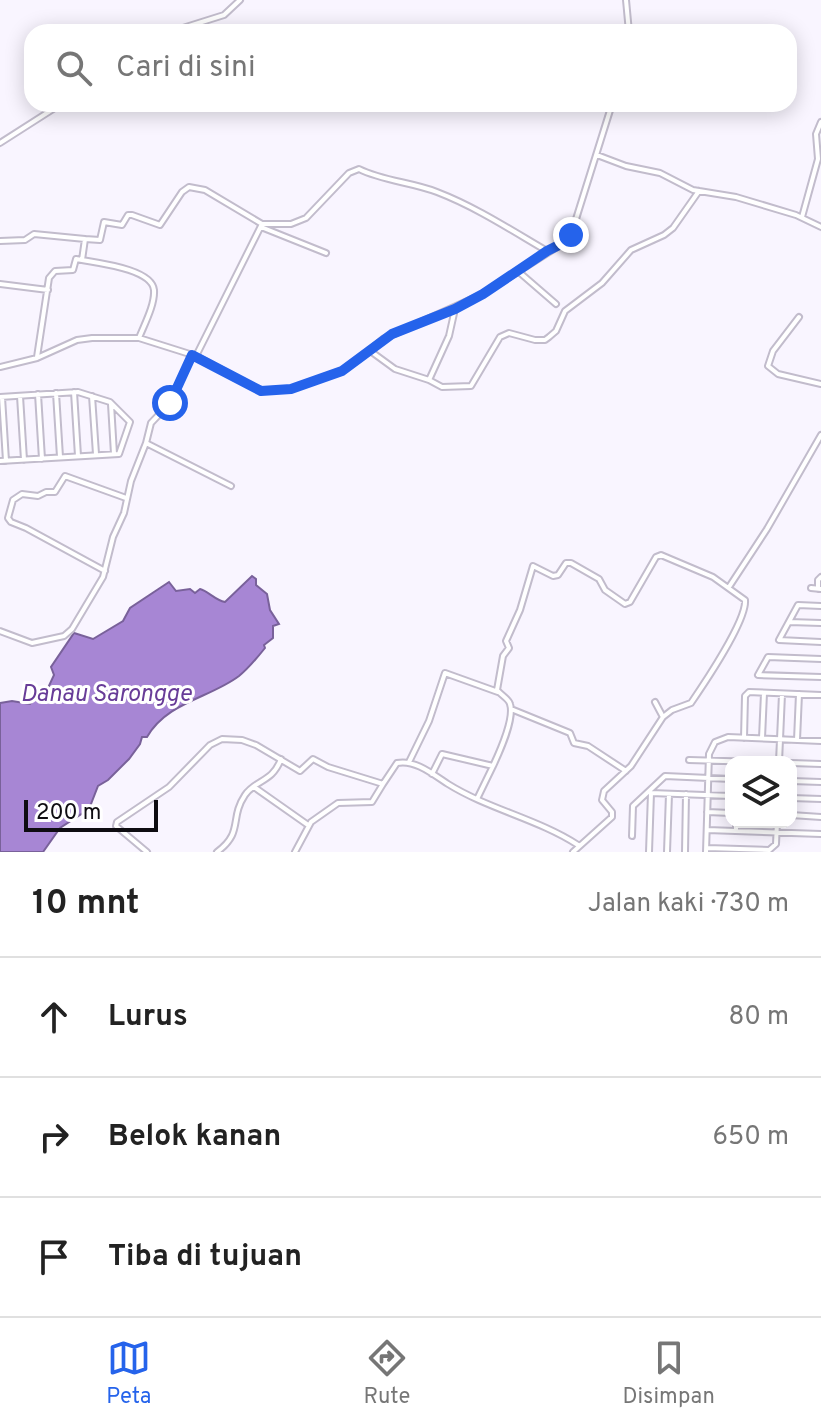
<!DOCTYPE html>
<html lang="id">
<meta charset="utf-8">
<style>
:root{--surface:#fff;--page:#f6f6f6;--text:#222;--muted:#767676;--line:#e0e0e0;--accent:#2563eb}
body{margin:0;font-family:Overpass,sans-serif;background:var(--page);color:var(--text)}
.controls{position:absolute;right:24px;bottom:24px;display:grid;overflow:hidden;border-radius:16px;box-shadow:0 4px 20px #0003}
.controls button{width:72px;height:72px;display:grid;place-items:center;padding:0;border:0;border-bottom:2px solid var(--line);background:var(--surface);color:var(--text);font:40px sans-serif}
.scale{position:absolute;left:24px;bottom:20px;width:134px;box-sizing:border-box;padding-left:8px;border:4px solid #0e0c11;border-top:0;font-size:22px;line-height:28px;white-space:nowrap;color:#0e0c11;-webkit-text-stroke:6px #fff;paint-order:stroke}
.stop{position:absolute;width:24px;height:24px;margin:-18px;border:6px solid #2563eb;border-radius:50%;background:#fff}
.stop.end{background:#2563eb;border-color:#fff;box-shadow:0 2px 8px #0008}
.list{margin:0;padding:0;list-style:none}
h2{display:flex;justify-content:space-between;align-items:center;height:104px;margin:0;padding:0 32px;font-size:34px}
h2 small{font-size:26px;font-weight:400;color:var(--muted)}
.list li{display:grid;grid-template-columns:52px 1fr auto;gap:24px;align-items:center;box-sizing:border-box;height:120px;padding:0 32px;border-top:2px solid var(--line)}
.list b{display:block;font-size:30px;white-space:nowrap}
.list em{font-size:26px;font-style:normal;color:var(--muted)}
.icon{flex:none;width:44px;height:44px;fill:none;stroke:currentColor;stroke-width:2;stroke-linecap:round;stroke-linejoin:round}
.map{position:relative;flex:none;width:821px;height:852px;overflow:hidden}
.search{position:absolute;background:var(--surface);box-shadow:0 4px 20px #0003;left:24px;right:24px;top:24px;height:88px;display:flex;align-items:center;gap:20px;box-sizing:border-box;padding:0 28px;border-radius:24px;color:var(--muted);font-size:30px}
.sheet{height:464px;background:var(--surface)}
nav{display:flex;justify-content:space-around;align-items:center;box-sizing:border-box;height:112px;border-top:2px solid var(--line);background:var(--surface);font-size:22px;color:var(--muted)}
nav a{display:grid;justify-items:center;gap:4px}
nav .on{color:var(--accent)}
.map>svg:first-child{display:block}
.water{fill:#a786d4;stroke:#79619a;stroke-width:2}
.lines{fill:none;stroke-linecap:round;stroke-linejoin:round}
.street-casing{stroke:#c2bccc;stroke-width:8}
.street{stroke:#fff;stroke-width:4}
.route{stroke:#2563eb;stroke-width:10}
.labels{text-anchor:middle;stroke-width:6;stroke-linejoin:round;paint-order:stroke}
.water-label{font-size:24px;font-style:italic;fill:#683c98;stroke:#fff}
</style>
<div class="map">
<svg width="821" height="852" viewBox="0 0 821 852">
<rect width="100%" height="100%" fill="#f9f5ff"/>
<!-- water -->
<path class="water" d="M252,576L256,579V585L267,594L270,610L279,624L273,626V638L264,645L265,648C257,658 249,668 239,676C210,698 167,702 147,737H142L140,744L129,759L108,780L98,786L89,809L60,828L43,852H0V703L12,701L30,704L35,699L38,689L48,688L54,675L51,667L74,633L93,639L123,621L130,608L169,582L176,591L190,589L195,593L200,589C208,591 215,600 225,602Z"/>
<g class="lines">
<defs>
<path id="street" d="M626,0L629,32
M170,32L224,15L240,0
M0,143L61,104
M597,155L626,166L660,173L693,190L736,197L796,215L821,227
M802,217L818,159L816,134L821,122
M261,227L326,253
M0,241L25,240L34,234L85,239
M82,260C98,263 152,269 154,290C155,305 144,325 139,338
M519,272L556,304
M0,284L48,290
M799,317L773,351L768,366L778,374L821,384
M369,350L395,369L429,380L442,387L471,386L500,337L509,333L535,340H545L549,337L556,331L565,311L602,283L631,250L664,235L673,228L699,191
M192,355L170,403L151,423L146,443L231,486
M196,356L262,224
M37,357L49,278L55,271L73,270L76,259L82,260L85,239L100,240L104,222L122,225L128,215H132L160,225L182,192L189,187L205,190L262,224H291L306,218L349,173L359,169C383,181 411,182 437,192C476,207 511,230 547,251
M0,367L37,358L77,340L92,338H139L196,356L261,391L291,389L346,369L383,339L483,294L568,240L571,235L612,104
M429,380L449,336L455,309
M74,392L78,456
M56,393L60,457
M38,394L42,459
M20,396L24,460
M92,396L96,454
M0,397L78,392L110,402L130,422L119,454L0,461
M2,397L6,461
M111,404L114,454
M105,571L26,528L11,522L8,518L13,500L22,494L38,496L46,492H55L65,476L126,498
M729,587L767,529L821,435
M811,588L821,589
M818,589V580L821,577
M821,606L798,605L779,640L821,642
M789,622L821,623
M0,631L32,643L64,636L72,629L103,577L113,537L124,513L131,481L146,443
M821,659L768,657L758,675L821,677
M655,702L663,717
M511,709L570,733L574,743L588,746L626,771
M744,738L745,696L749,692L821,695
M762,738L764,693
M797,740L799,694
M689,760L758,762
M409,762L429,721L445,673L498,692
M779,762L782,694
M791,763L821,764
M432,774L442,754L493,766C499,753 515,719 510,704C509,699 501,695 497,690L503,656L509,648L506,641L520,610L533,566L553,576L558,575L566,563H571L599,579L605,590L625,604L630,602L656,557L661,555L713,577L745,600C747,620 704,684 691,703L672,710L663,717L631,766L604,791L602,800L612,812V817L573,852
M791,781L821,782
M254,787L308,825
M791,798L821,799
M477,799L493,766
M707,812L731,813
M791,815L821,817
M707,830L821,834
M736,831V822
M632,836L633,806L665,776L731,779
M707,848L769,850
M147,852L116,826L117,822L169,787L210,745L222,739L242,740L256,745L300,771L313,759L328,767L383,784L397,763C415,759 434,775 448,784C488,809 538,819 578,845
M217,852C244,832 229,819 245,795C256,779 272,783 281,759
M295,852L311,822L338,803L372,802L383,784
M649,852L651,793L731,796
M667,852L669,794
M685,852L686,794
M706,852L709,754L715,742L728,737L821,741
M767,852L776,844L777,822"/>
</defs>
<!-- street casing -->
<use href="#street" class="street-casing"/>
<!-- street -->
<use href="#street" class="street"/>
</g>
<g class="lines">
<!-- route -->
<path class="route" d="M170,403L192,355L261,391L291,389L342,371L392,334L455,309L483,294L547,251L563,243L571,235"/>
</g>
<g class="labels">
<!-- water labels -->
<g class="water-label">
<text x="106" y="701">Danau Sarongge</text>
</g>
</g>
</svg>
<div class="controls">
<button><svg class="icon" aria-label="layers" viewBox="0 0 24 24"><path d="M12 4l9 5-9 5-9-5zM3 14l9 5 9-5"/></svg></button>
</div>
<div class="scale">200 m</div>
<div class="stop" style="left:170px;top:403px"></div>
<div class="stop end" style="left:571px;top:235px"></div>
<div class="search"><svg class="icon" aria-label="search" viewBox="0 0 24 24"><circle cx="10" cy="10" r="6"/><path d="M15 15l6 6"/></svg>Cari di sini</div>
</div>
<section class="sheet">
<h2>10 mnt<small>Jalan kaki · 730 m</small></h2>
<ul class="list">
<li><svg class="icon" aria-label="ahead" viewBox="0 0 24 24"><path d="M12 20V5M6 11l6-6 6 6"/></svg><div><b>Lurus</b></div><em>80 m</em></li>
<li><svg class="icon" aria-label="right" viewBox="0 0 24 24"><path d="M7 20v-9h11M14 6l5 5-5 5"/></svg><div><b>Belok kanan</b></div><em>650 m</em></li>
<li><svg class="icon" aria-label="arrive" viewBox="0 0 24 24"><path d="M6 21V4h12l-3 4 3 4H6"/></svg><div><b>Tiba di tujuan</b></div></li>
</ul>
</section>
<nav>
<a class="on"><svg class="icon" aria-label="map" viewBox="0 0 24 24"><path d="M3 6l6-2 6 2 6-2v14l-6 2-6-2-6 2zM9 4v14M15 6v14"/></svg>Peta</a>
<a><svg class="icon" aria-label="directions" viewBox="0 0 24 24"><path d="M12 3l9 9-9 9-9-9zM9 14v-3h6M13 9l2 2-2 2"/></svg>Rute</a>
<a><svg class="icon" aria-label="saved" viewBox="0 0 24 24"><path d="M7 4h10v16l-5-4-5 4z"/></svg>Disimpan</a>
</nav>
